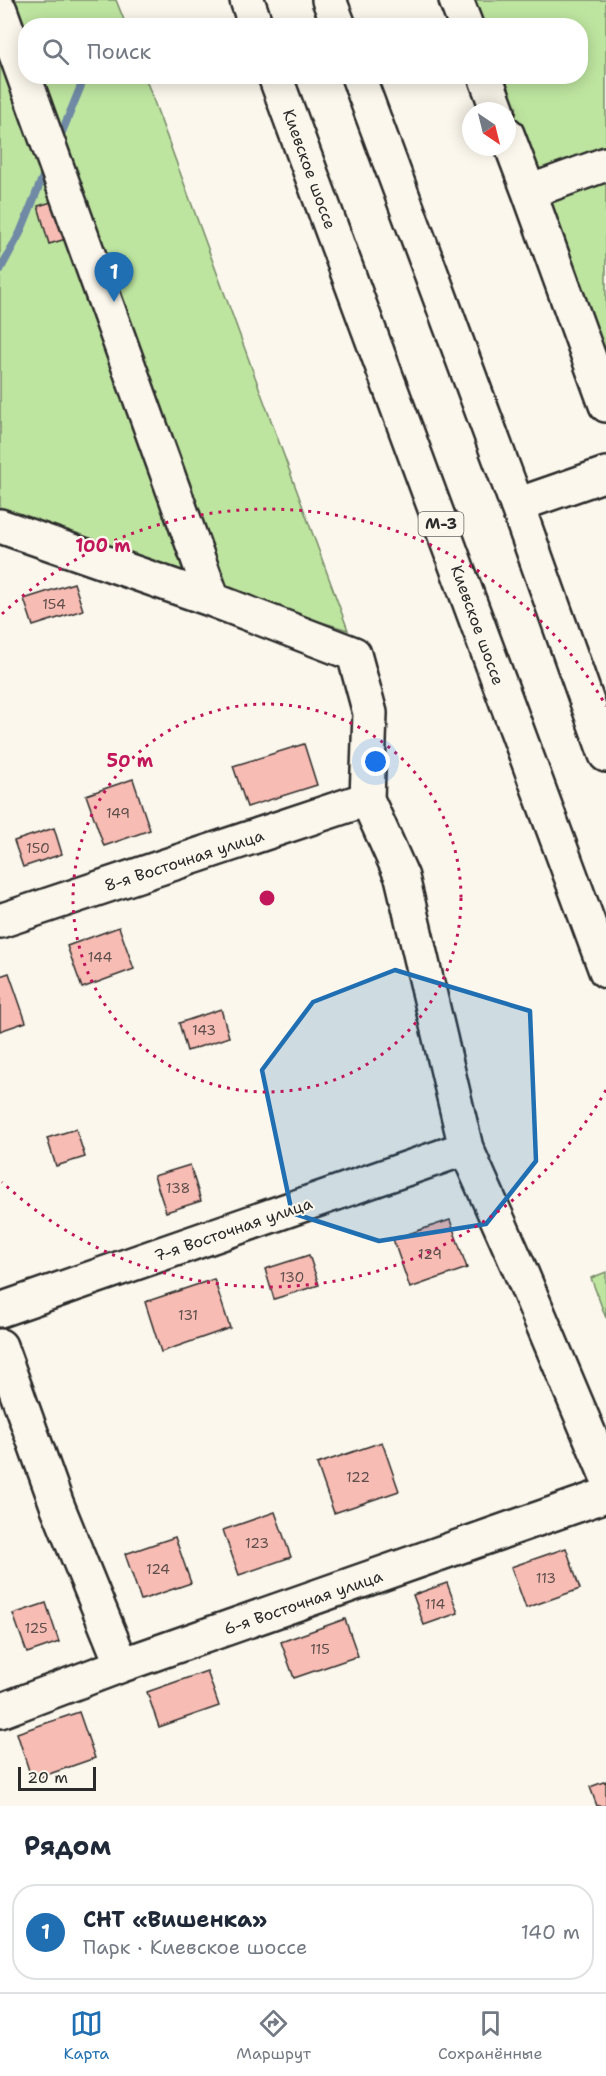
<!DOCTYPE html>
<html lang="ru">
<meta charset="utf-8">
<style>
:root{--surface:#fff;--page:#f2f2f3;--text:#1f2937;--muted:#747a83;--line:#e0e1e3;--accent:#1f6fb2}
body{margin:0;font-family:"Shantell Sans",sans-serif;background:var(--page);color:var(--text)}
.compass{position:absolute;left:462px;top:102px;width:54px;height:54px;border-radius:50%;background:var(--surface);box-shadow:0 3px 15px #0003;rotate:145deg}
.scale{position:absolute;left:18px;bottom:15px;width:78px;box-sizing:border-box;padding-left:6px;border:3px solid #2b2b2b;border-top:0;font-size:16px;line-height:21px;white-space:nowrap;color:#2b2b2b;-webkit-text-stroke:4px #fbf7ec;paint-order:stroke}
.you{position:absolute;left:376px;top:762px;width:21px;height:21px;margin:-15px;border:4px solid #fff;border-radius:50%;background:#1a73e8;box-shadow:0 0 0 9px #1a73e833}
.badge{display:grid;place-items:center;width:39px;height:39px;border-radius:50%;background:var(--accent);color:#fff;font-size:20px;font-weight:700}
.pin{position:absolute;translate:-50% -50px;filter:drop-shadow(0 2px 3px #0008)}
.pin::after{content:'';position:absolute;top:32px;width:21px;height:18px;background:inherit;clip-path:polygon(0 0,100% 0,50% 100%)}
.list{margin:0;padding:0;list-style:none}
h2{display:flex;justify-content:space-between;align-items:center;height:78px;margin:0;padding:0 24px;font-size:26px}
h2 small{font-size:20px;font-weight:400;color:var(--muted)}
.list li{display:grid;grid-template-columns:39px 1fr auto;gap:18px;align-items:center;box-sizing:border-box;height:96px;margin:0 12px 12px;padding:0 12px;border:2px solid var(--line);border-radius:24px}
.list b{display:block;font-size:22px;white-space:nowrap}
.list p{margin:0;font-size:20px;white-space:nowrap;color:var(--muted)}
.list em{font-size:20px;font-style:normal;color:var(--muted)}
.icon{flex:none;width:33px;height:33px;fill:none;stroke:currentColor;stroke-width:2;stroke-linecap:round;stroke-linejoin:round}
.map{position:relative;flex:none;width:606px;height:1806px;overflow:hidden}
.search{position:absolute;background:var(--surface);box-shadow:0 3px 15px #0003;left:18px;right:18px;top:18px;height:66px;display:flex;align-items:center;gap:15px;box-sizing:border-box;padding:0 21px;border-radius:24px;color:var(--muted);font-size:22px}
.sheet{height:186px;background:var(--surface)}
nav{display:flex;justify-content:space-around;align-items:center;box-sizing:border-box;height:84px;border-top:2px solid var(--line);background:var(--surface);font-size:16px;color:var(--muted)}
nav a{display:grid;justify-items:center;gap:3px}
nav .on{color:var(--accent)}
.map>svg:first-child{display:block}
.green{fill:#bee5a0;stroke:#748866;stroke-width:1.5}
.lines{fill:none;stroke-linecap:round;stroke-linejoin:round}
.stream{stroke:#6f8aa5;stroke-width:8}
.building{fill:#f7bcb3;stroke:#2b2b2b;stroke-width:1.5}
.minor-casing{stroke:#2b2b2b;stroke-width:38}
.highway-casing{stroke:#2b2b2b;stroke-width:38}
.minor{stroke:#fbf7ec;stroke-width:33}
.highway{stroke:#fbf7ec;stroke-width:33}
.marked{fill:#1f6fb2;fill-opacity:0.2;stroke:#1f6fb2;stroke-width:4.5;stroke-linejoin:round}
.ring{fill:none;stroke:#c2185b;stroke-width:3;stroke-dasharray:3 6}
.labels{text-anchor:middle;stroke-width:4.5;stroke-linejoin:round;paint-order:stroke}
.number-label{font-size:14px;fill:#5e4f4d}
.shield{fill:#fbf7ec;stroke:#696865;stroke-width:1.5}
.shield-label{font-size:15px;font-weight:bold;fill:#2b2b2b}
.street-label{font-size:16px;fill:#2b2b2b;stroke:#fbf7ec}
.centre{fill:#c2185b;stroke:#fbf7ec;stroke-width:3}
.ring-label{font-size:18px;text-anchor:middle;font-weight:bold;fill:#c2185b;stroke:#fbf7ec;stroke-width:4.5;stroke-linejoin:round;paint-order:stroke}
</style>
<div class="map">
<svg width="606" height="1806" viewBox="0 0 606 1806">
<rect width="100%" height="100%" fill="#fbf7ec"/>
<filter id="ink" filterUnits="userSpaceOnUse"><feTurbulence type="fractalNoise" baseFrequency=".0167" numOctaves="2"/><feDisplacementMap in="SourceGraphic" scale="12" xChannelSelector="R" yChannelSelector="G"/><feConvolveMatrix kernelMatrix="1 2 1 2 8 2 1 2 1" color-interpolation-filters="sRGB"/></filter>
<g filter="url(#ink)">
<!-- green -->
<path class="green" d="M0,0H116L126,25L26,26V76L145,77L348,630L0,528Z
M469,0H606V370L497,77L580,76V26L479,25Z
M606,1272V1318L591,1278Z"/>
<g class="lines">
<!-- stream -->
<path class="stream" d="M58,142L85,76
M0,270L20,233L46,169"/>
</g>
<!-- building -->
<path class="building" d="M65,198L76,236L49,244L38,206Z
M74,583L83,610L33,626L24,599Z
M304,744L317,785L247,807L233,766Z
M133,779L150,830L104,846L86,795Z
M54,828L62,854L23,867L14,841Z
M119,927L134,969L82,988L67,946Z
M9,973L26,1022L0,1031V976Z
M221,1009L229,1037L187,1051L179,1023Z
M76,1129L85,1157L56,1166L47,1138Z
M190,1165L201,1201L166,1212L154,1176Z
M450,1220L467,1268L410,1288L393,1239Z
M309,1255L319,1285L274,1299L265,1269Z
M214,1279L230,1328L161,1352L145,1302Z
M382,1442L399,1491L334,1513L317,1464Z
M275,1512L291,1557L239,1575L223,1530Z
M175,1537L191,1583L141,1600L125,1554Z
M566,1548L580,1589L526,1608L511,1567Z
M447,1583L458,1613L424,1625L413,1595Z
M46,1603L59,1642L27,1653L13,1614Z
M345,1619L358,1656L294,1678L281,1642Z
M207,1671L219,1706L159,1727L147,1692Z
M79,1712L95,1758L32,1780L17,1733Z
M606,1781V1806H597L590,1787Z"/>
<g class="lines">
<defs>
<path id="minor" d="M456,0L466,26
M0,10L213,600
M485,76L498,111
M507,134L529,192
M606,164L529,192L606,405
M517,505L606,474
M0,526L213,600L354,654L370,713L367,799L402,877L466,1148L520,1270L606,1474
M0,921L367,799
M0,1310L466,1148
M0,1346L57,1505L122,1665
M0,1711L122,1665L606,1495"/>
<path id="highway" d="M247,0L256,26
M329,0L339,26
M275,76L606,971
M358,76L517,505L606,755"/>
</defs>
<!-- minor casing -->
<use href="#minor" class="minor-casing"/>
<!-- highway casing -->
<use href="#highway" class="highway-casing"/>
<!-- minor -->
<use href="#minor" class="minor"/>
<!-- highway -->
<use href="#highway" class="highway"/>
</g>
</g>
<!-- marked area -->
<path class="marked" d="M395,970L530,1011L536,1161L486,1224L379,1241L292,1213L262,1070L313,1002Z"/>
<!-- distance rings -->
<g class="ring">
<circle cx="267" cy="898" r="194"/>
<path d="M606 1090A389 389 0 0 1 2 1182M2 614A389 389 0 0 1 606 706"/>
</g>
<g class="labels">
<!-- number labels -->
<g class="number-label">
<text x="54" y="609">154</text>
<text x="118" y="818">149</text>
<text x="38" y="853">150</text>
<text x="100" y="962">144</text>
<text x="204" y="1035">143</text>
<text x="178" y="1193">138</text>
<text x="430" y="1259">129</text>
<text x="292" y="1282">130</text>
<text x="188" y="1320">131</text>
<text x="358" y="1482">122</text>
<text x="257" y="1548">123</text>
<text x="158" y="1574">124</text>
<text x="546" y="1583">113</text>
<text x="435" y="1609">114</text>
<text x="36" y="1633">125</text>
<text x="320" y="1654">115</text>
</g>
<!-- shield labels -->
<rect class="shield" x="418.5" y="512" width="45" height="24" rx="4.5"/>
<g class="shield-label">
<text x="441" y="529">М-3</text>
</g>
<!-- street labels -->
<g class="street-label">
<text transform="translate(310 169) rotate(70)" y="6">Киевское шоссе</text>
<text transform="translate(478 625) rotate(70)" y="6">Киевское шоссе</text>
<text transform="translate(184 860) rotate(-18)" y="6">8-я Восточная улица</text>
<text transform="translate(233 1229) rotate(-19)" y="6">7-я Восточная улица</text>
<text transform="translate(303 1602) rotate(-19)" y="6">6-я Восточная улица</text>
</g>
</g>
<circle cx="267" cy="898" r="9" class="centre"/>
<g class="ring-label">
<text x="103" y="552">100 m</text>
<text x="130" y="767">50 m</text>
</g>
</svg>
<svg class="compass" viewBox="-18 -18 36 36"><path d="M0-13l5 13h-10z" fill="#e53935"/><path d="M0 13l5-13h-10z" fill="#747a83"/></svg>
<div class="scale">20 m</div>
<div class="you"></div>
<div class="pin badge" style="left:114px;top:302px">1</div>
<div class="search"><svg class="icon" aria-label="search" viewBox="0 0 24 24"><circle cx="10" cy="10" r="6"/><path d="M15 15l6 6"/></svg>Поиск</div>
</div>
<section class="sheet">
<h2>Рядом<small></small></h2>
<ul class="list">
<li><span class="badge">1</span><div><b>СНТ «Вишенка»</b><p>Парк · Киевское шоссе</p></div><em>140 m</em></li>
</ul>
</section>
<nav>
<a class="on"><svg class="icon" aria-label="map" viewBox="0 0 24 24"><path d="M3 6l6-2 6 2 6-2v14l-6 2-6-2-6 2zM9 4v14M15 6v14"/></svg>Карта</a>
<a><svg class="icon" aria-label="directions" viewBox="0 0 24 24"><path d="M12 3l9 9-9 9-9-9zM9 14v-3h6M13 9l2 2-2 2"/></svg>Маршрут</a>
<a><svg class="icon" aria-label="saved" viewBox="0 0 24 24"><path d="M7 4h10v16l-5-4-5 4z"/></svg>Сохранённые</a>
</nav>
